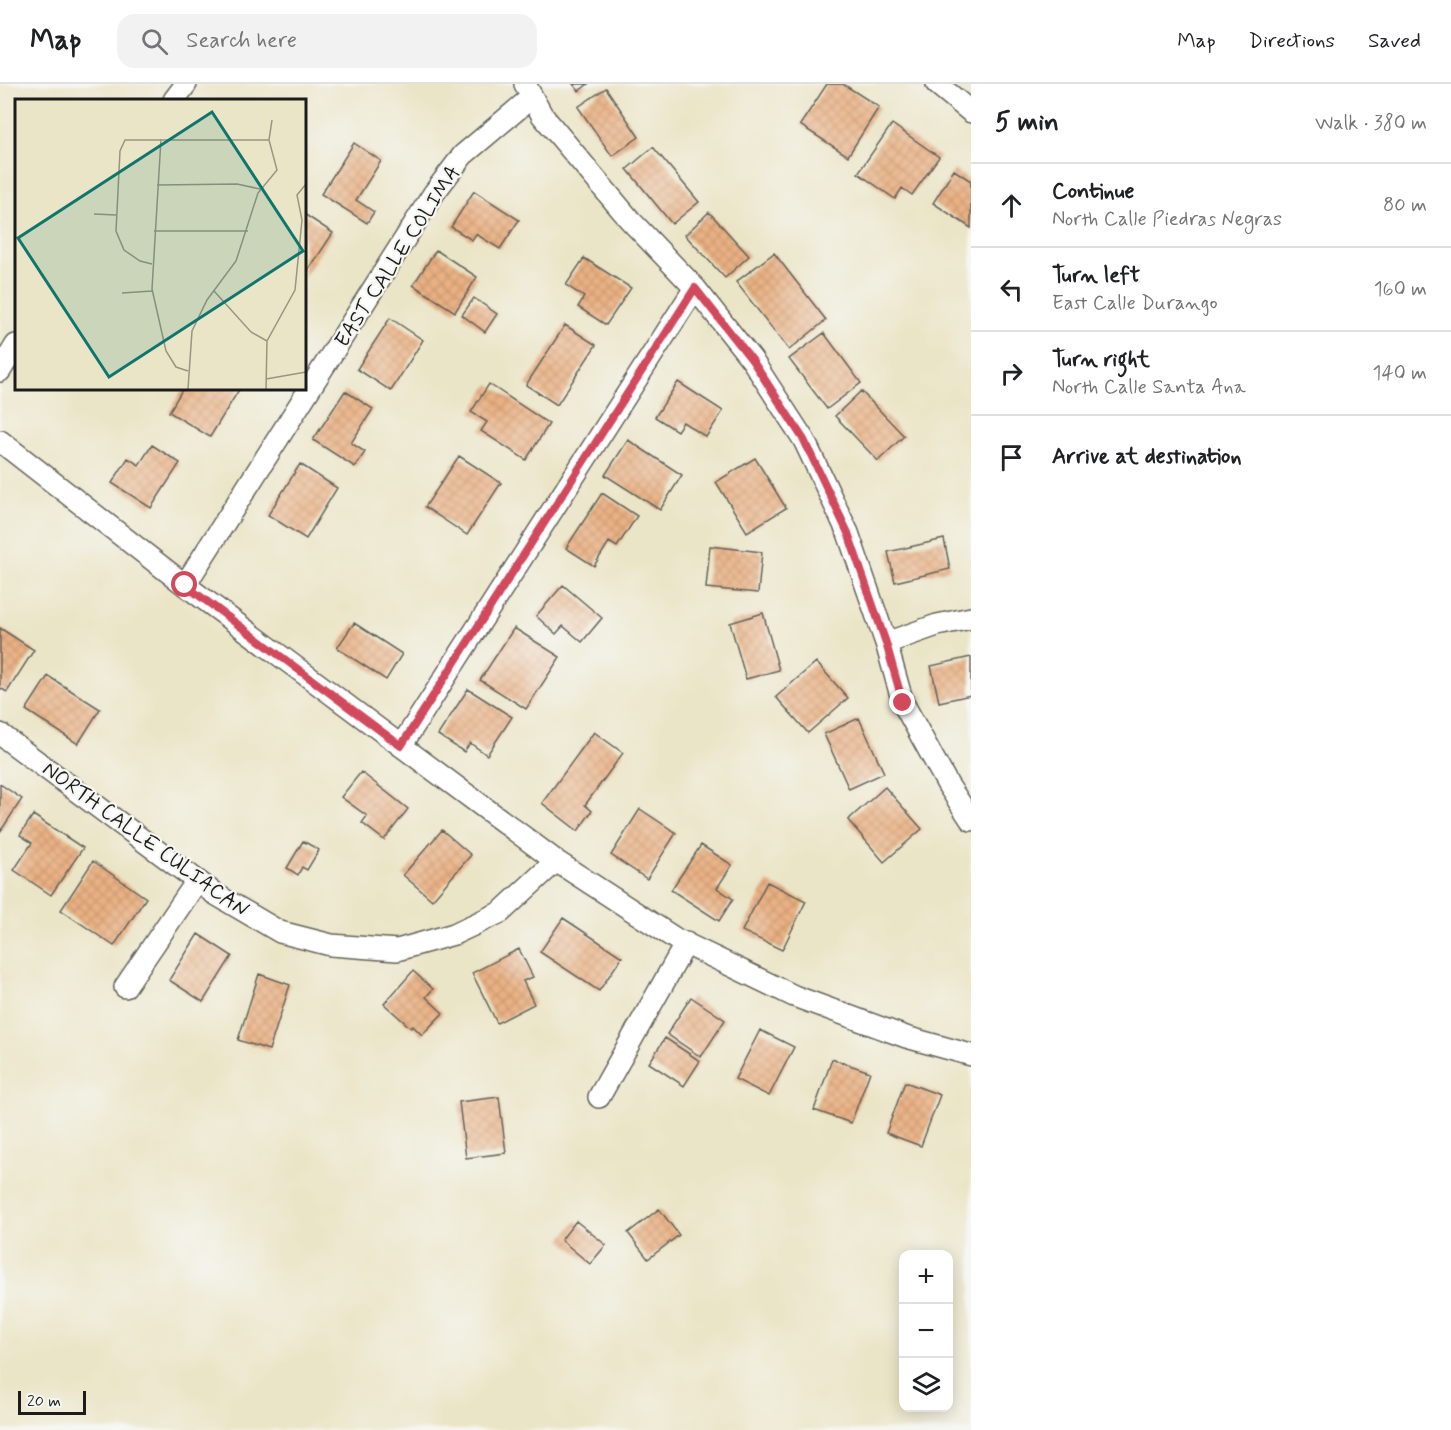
<!DOCTYPE html>
<meta charset="utf-8">
<style>
:root{--surface:#fff;--page:#f2f2f2;--text:#202124;--muted:#757577;--line:#e0e0e0}
body{margin:0;font-family:Mynerve,sans-serif;background:var(--page);color:var(--text)}
.controls{position:absolute;right:18px;bottom:18px;display:grid;overflow:hidden;border-radius:12px;box-shadow:0 3px 15px #0003}
.controls button{width:54px;height:54px;display:grid;place-items:center;padding:0;border:0;border-bottom:2px solid var(--line);background:var(--surface);color:var(--text);font:30px sans-serif}
.scale{position:absolute;left:18px;bottom:15px;width:68px;box-sizing:border-box;padding-left:6px;border:3px solid #1c1c1c;border-top:0;font-size:16px;line-height:21px;white-space:nowrap;color:#1c1c1c;-webkit-text-stroke:4px #f6f6f2;paint-order:stroke}
.stop{position:absolute;width:18px;height:18px;margin:-14px;border:4px solid #d1495b;border-radius:50%;background:#fff}
.stop.end{background:#d1495b;border-color:#fff;box-shadow:0 2px 6px #0008}
.list{margin:0;padding:0;list-style:none}
h2{display:flex;justify-content:space-between;align-items:center;height:78px;margin:0;padding:0 24px;font-size:26px}
h2 small{font-size:20px;font-weight:400;color:var(--muted)}
.list li{display:grid;grid-template-columns:39px 1fr auto;gap:18px;align-items:center;box-sizing:border-box;height:84px;padding:0 24px;border-top:2px solid var(--line)}
.list b{display:block;font-size:22px;white-space:nowrap}
.list p{margin:0;font-size:20px;white-space:nowrap;color:var(--muted)}
.list em{font-size:20px;font-style:normal;color:var(--muted)}
.icon{flex:none;width:33px;height:33px;fill:none;stroke:currentColor;stroke-width:2;stroke-linecap:round;stroke-linejoin:round}
.map{position:relative;flex:none;width:971px;height:1346px;overflow:hidden}
header{display:flex;align-items:center;gap:36px;box-sizing:border-box;height:84px;padding:0 30px;background:var(--surface);border-bottom:2px solid var(--line)}
header strong{font-size:28px}
nav{display:flex;gap:33px;margin-inline-start:auto;font-size:21px}
.search{width:420px;height:54px;background:var(--page);display:flex;align-items:center;gap:15px;box-sizing:border-box;padding:0 21px;border-radius:18px;color:var(--muted);font-size:22px}
main{display:flex}
aside{flex:1;background:var(--surface)}
.map>svg:first-child{display:block}
.building{fill:url(#building-cross-hatch)}
.lines{fill:none;stroke-linecap:round;stroke-linejoin:round}
.minor-casing{stroke:#646258;stroke-width:24}
.minor{stroke:#fff;stroke-width:21}
.route{stroke:#d1495b;stroke-width:8}
.labels{text-anchor:middle;stroke-width:4.5;stroke-linejoin:round;paint-order:stroke}
.street-label{font-size:21px;fill:#1c1c1c;stroke:#f6f6f2}
.inset-road{fill:none;stroke:#989583;stroke-width:1.5}
.view{fill:#0f766e;fill-opacity:0.15;stroke:#0f766e;stroke-width:3}
.inset-edge{fill:none;stroke:#1c1c1c;stroke-width:3}
</style>
<header>
<strong>Map</strong>
<div class="search"><svg class="icon" aria-label="search" viewBox="0 0 24 24"><circle cx="10" cy="10" r="6"/><path d="M15 15l6 6"/></svg>Search here</div>
<nav><a>Map</a><a>Directions</a><a>Saved</a></nav>
</header>
<main>
<div class="map">
<svg width="971" height="1346" viewBox="0 0 971 1346">
<defs>
<pattern id="building-cross-hatch" width="8" height="8" patternUnits="userSpaceOnUse" patternTransform="scale(1.5)"><rect width="8" height="8" fill="#eab183"/><path d="M0 0l8 8M0 8l8-8" fill="none" stroke="#c89871"/></pattern>
</defs>
<rect width="100%" height="100%" fill="#f6f6f2"/>
<filter id="ink" filterUnits="userSpaceOnUse"><feTurbulence type="fractalNoise" baseFrequency=".0167" numOctaves="2"/><feDisplacementMap in="SourceGraphic" scale="12" xChannelSelector="R" yChannelSelector="G"/><feConvolveMatrix kernelMatrix="1 2 1 2 8 2 1 2 1" color-interpolation-filters="sRGB"/></filter>
<filter id="wash" filterUnits="userSpaceOnUse"><feTurbulence type="fractalNoise" baseFrequency=".008" numOctaves="4" result="noise"/><feDisplacementMap in="SourceGraphic" scale="24" xChannelSelector="R" yChannelSelector="G"/><feGaussianBlur stdDeviation="1.35" result="paint"/><feColorMatrix in="noise" values="0 0 0 0 0 0 0 0 0 0 0 0 0 0 0 0 0 1.4 0 .05"/><feComposite in="paint" operator="in"/></filter>
<g filter="url(#wash)">
<rect width="100%" height="100%" fill="#ebe5c7"/>
<g id="blocks">
<!-- building -->
<path class="building" d="M573,0H588L579,7Z
M827,0H843L879,23L848,72L800,41Z
M606,4L639,53L612,72L578,23Z
M892,40L939,73L912,111L902,104L895,115L858,89Z
M354,59L381,77L356,116L374,128L367,139L321,110Z
M653,63L699,118L672,140L627,85Z
M954,86L971,97V144L933,119Z
M474,107L519,136L500,165L476,150L472,156L451,143Z
M709,128L749,172L725,194L685,151Z
M304,130L333,149L304,193Z
M436,166L477,193L455,228L413,201Z
M774,169L826,236L789,266L736,198Z
M584,174L631,204L606,241L578,223L584,213L566,201Z
M474,214L497,230L485,248L462,231Z
M390,234L423,256L391,307L357,285Z
M565,241L596,261L557,321L526,301Z
M824,249L861,299L827,325L789,275Z
M678,298L723,327L706,353L683,338L677,347L655,333Z
M489,300L549,340L526,376L481,347L487,338L471,328Z
M183,304H240L210,353L169,328Z
M345,307L373,325L351,359L365,368L355,383L313,356Z
M861,307L904,352L878,377L835,332Z
M628,356L682,391L660,426L605,391Z
M152,361L180,379L151,424L112,399L128,374L139,381Z
M459,372L501,399L467,451L425,423Z
M755,374L786,424L747,448L716,398Z
M300,380L337,404L306,455L268,431Z
M602,409L637,432L617,463L609,458L594,482L566,464Z
M944,455L950,485L895,498L888,468Z
M710,462L762,468L758,509L706,504Z
M563,501L602,534L582,558L563,542L556,550L536,532Z
M763,529L779,586L746,595L730,539Z
M354,539L402,570L386,596L337,564Z
M0,544L34,566L7,608L0,604Z
M514,544L560,573L526,625L480,596Z
M971,573V611L939,618L931,582Z
M816,578L848,614L808,649L776,613Z
M48,592L100,625L78,660L26,626Z
M468,605L512,633L487,671L470,659L464,668L438,651Z
M859,634L884,689L849,705L824,650Z
M594,648L623,669L585,721L592,727L578,747L542,719Z
M361,688L408,725L384,756L362,739L367,732L341,713Z
M0,700L22,715L0,748Z
M885,703L922,745L884,778L848,736Z
M640,725L676,749L647,795L611,771Z
M33,731L83,764L51,811L14,786L32,759L20,751Z
M442,746L471,771L432,816L403,791Z
M303,757L319,766L307,786L302,783L298,791L287,784Z
M701,761L732,781L717,804L733,815L719,837L671,806Z
M93,777L146,814L114,862L61,826Z
M767,798L806,817L782,866L742,847Z
M563,834L622,873L599,907L540,868Z
M198,850L232,872L203,918L169,896Z
M519,865L533,893L523,897L534,920L497,939L472,889Z
M413,887L433,905L426,913L443,929L422,951L413,942L411,944L384,920Z
M259,890L290,901L269,966L238,956Z
M691,913L725,936L701,973L667,950Z
M760,946L794,963L769,1012L735,995Z
M665,954L700,977L684,1002L649,979Z
M832,975L870,988L851,1039L814,1026Z
M905,998L940,1011L921,1062L886,1049Z
M499,1013L506,1069L466,1074L459,1018Z
M659,1125L679,1151L648,1175L628,1149Z
M576,1137L606,1161L590,1180L561,1156Z"/>
</g>
</g>
<g filter="url(#ink)">
<use href="#blocks" fill-opacity="0" stroke="#646258" stroke-width="1.5"/>
<g class="lines">
<defs>
<path id="minor" d="M525,0L542,31L630,136L695,204L752,276L804,356L848,449L886,559L903,619L948,701L971,736
M937,0L971,28
M174,16L186,0
M0,287L16,261
M0,357L185,501L556,777L676,855L794,912L906,953L971,971
M185,501L434,109L463,71L532,13
M886,559L937,541L971,534
M0,650L215,810L280,848L331,861L397,866L454,850L501,828L556,777
M401,662L695,204
M125,903L197,797
M599,1013L686,859"/>
</defs>
<!-- minor casing -->
<use href="#minor" class="minor-casing"/>
<!-- minor -->
<use href="#minor" class="minor"/>
</g>
</g>
<g class="lines" filter="url(#ink)">
<!-- route -->
<path class="route" d="M185,501L401,662L695,204L752,276L804,356L848,449L886,559L903,619"/>
</g>
<g class="labels">
<!-- street labels -->
<g class="street-label">
<text transform="translate(397 172) rotate(-57)" y="7">EAST CALLE COLIMA</text>
<text transform="translate(146 755) rotate(36)" y="7">NORTH CALLE CULIACAN</text>
</g>
</g>
<!-- overview -->
<g transform="translate(15 15)">
<rect width="291" height="291" fill="#ebe5c7"/>
<path class="inset-road" d="M146,40L137,190L151,252L161,268L173,272M142,86L222,85L245,90M79,115L101,116M139,132H233M137,165L125,162L109,151L101,132L105,52L110,41H254M199,192L236,233L252,242M107,194L137,192M251,280L291,273M173,290L177,232L192,201L221,162L243,94L262,71L254,41L257,21M251,290L252,242L280,191L287,121L282,96L291,85"/>
<path class="view" d="M197,13L288,152L94,278L3,139Z"/>
<rect width="291" height="291" class="inset-edge"/>
</g>
</svg>
<div class="controls">
<button>+</button>
<button>−</button>
<button><svg class="icon" aria-label="layers" viewBox="0 0 24 24"><path d="M12 4l9 5-9 5-9-5zM3 14l9 5 9-5"/></svg></button>
</div>
<div class="scale">20 m</div>
<div class="stop" style="left:185px;top:501px"></div>
<div class="stop end" style="left:903px;top:619px"></div>
</div>
<aside>
<h2>5 min<small>Walk · 380 m</small></h2>
<ul class="list">
<li><svg class="icon" aria-label="ahead" viewBox="0 0 24 24"><path d="M12 20V5M6 11l6-6 6 6"/></svg><div><b>Continue</b><p>North Calle Piedras Negras</p></div><em>80 m</em></li>
<li><svg class="icon" aria-label="left" viewBox="0 0 24 24"><path d="M17 20v-9H6M10 6l-5 5 5 5"/></svg><div><b>Turn left</b><p>East Calle Durango</p></div><em>160 m</em></li>
<li><svg class="icon" aria-label="right" viewBox="0 0 24 24"><path d="M7 20v-9h11M14 6l5 5-5 5"/></svg><div><b>Turn right</b><p>North Calle Santa Ana</p></div><em>140 m</em></li>
<li><svg class="icon" aria-label="arrive" viewBox="0 0 24 24"><path d="M6 21V4h12l-3 4 3 4H6"/></svg><div><b>Arrive at destination</b></div></li>
</ul>
</aside>
</main>
